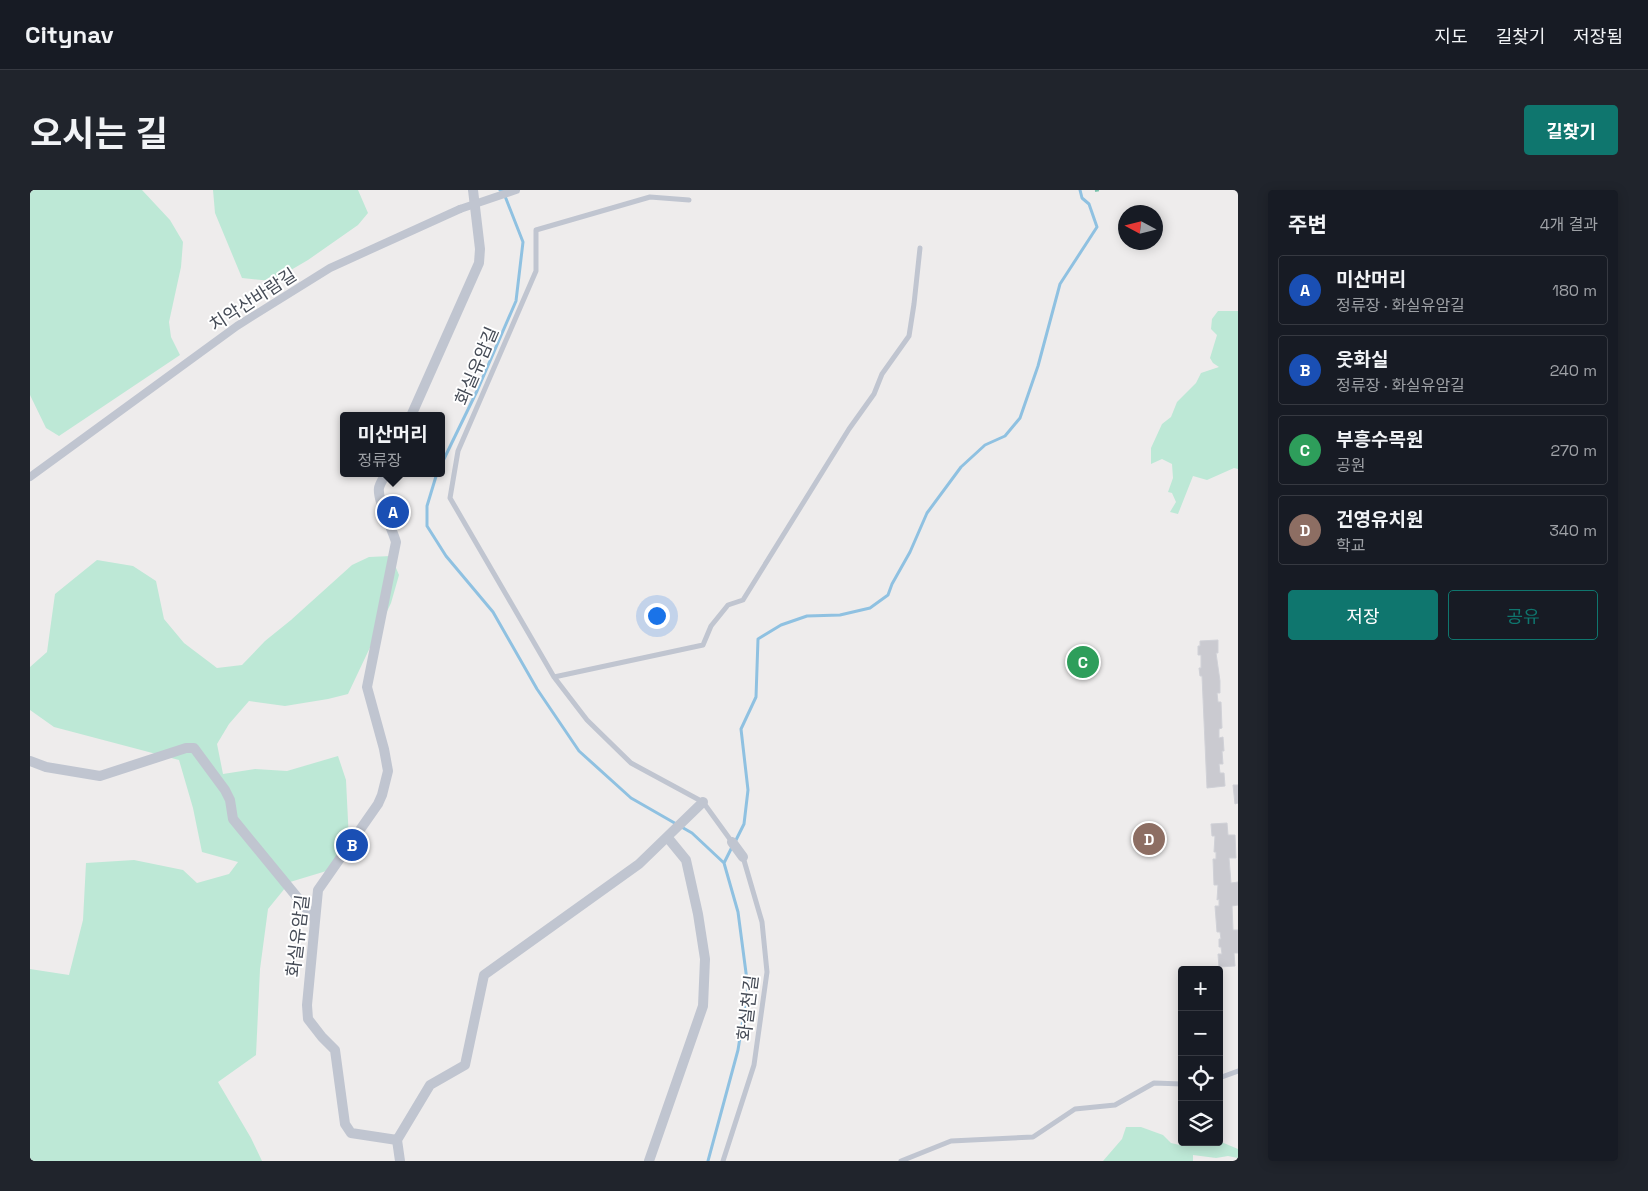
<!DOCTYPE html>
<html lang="ko">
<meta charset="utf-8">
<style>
:root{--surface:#171b24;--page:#20242c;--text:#f1f3f6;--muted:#9ea1a6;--line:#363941;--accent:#0f766e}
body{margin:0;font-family:"Space Grotesk","Noto Sans KR",sans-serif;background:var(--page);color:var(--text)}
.controls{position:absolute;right:15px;bottom:15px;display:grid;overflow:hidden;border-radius:5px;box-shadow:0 2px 12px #0003}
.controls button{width:45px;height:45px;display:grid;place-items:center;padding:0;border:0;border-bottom:1px solid var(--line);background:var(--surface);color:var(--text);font:25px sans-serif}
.compass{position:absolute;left:1088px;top:15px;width:45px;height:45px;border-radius:50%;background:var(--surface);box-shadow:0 2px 12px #0003;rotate:277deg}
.you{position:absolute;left:626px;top:425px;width:18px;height:18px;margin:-12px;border:4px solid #fff;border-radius:50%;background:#1a73e8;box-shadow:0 0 0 8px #1a73e833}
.badge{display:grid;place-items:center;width:32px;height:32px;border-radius:50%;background:var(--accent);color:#fff;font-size:16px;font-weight:700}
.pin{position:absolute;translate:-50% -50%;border:2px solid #fff;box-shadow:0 1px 5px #0006}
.popup{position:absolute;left:310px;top:222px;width:105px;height:65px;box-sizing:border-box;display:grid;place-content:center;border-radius:5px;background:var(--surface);filter:drop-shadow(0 1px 4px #0005);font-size:16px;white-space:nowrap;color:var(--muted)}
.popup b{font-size:19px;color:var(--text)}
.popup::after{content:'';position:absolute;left:50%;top:100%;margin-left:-10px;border:10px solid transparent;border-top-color:var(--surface)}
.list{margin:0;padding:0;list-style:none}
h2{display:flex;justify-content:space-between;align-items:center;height:65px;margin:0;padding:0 20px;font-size:21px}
h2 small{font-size:16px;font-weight:400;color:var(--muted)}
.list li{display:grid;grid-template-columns:32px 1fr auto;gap:15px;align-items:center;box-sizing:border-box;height:70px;margin:0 10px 10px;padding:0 10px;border:1px solid var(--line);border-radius:5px}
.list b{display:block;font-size:19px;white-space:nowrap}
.list p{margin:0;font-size:16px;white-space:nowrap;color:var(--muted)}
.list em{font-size:16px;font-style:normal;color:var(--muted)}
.actions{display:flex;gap:10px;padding:15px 20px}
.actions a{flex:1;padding:11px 0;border:1px solid var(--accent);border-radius:5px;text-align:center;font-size:18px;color:var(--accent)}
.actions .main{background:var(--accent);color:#fff}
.icon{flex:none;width:28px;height:28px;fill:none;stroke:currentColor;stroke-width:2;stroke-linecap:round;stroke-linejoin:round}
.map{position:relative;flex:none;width:1208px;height:971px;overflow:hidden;border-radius:5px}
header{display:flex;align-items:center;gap:30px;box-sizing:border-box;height:70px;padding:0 25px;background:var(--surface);border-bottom:1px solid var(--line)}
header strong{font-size:24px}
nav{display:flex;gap:28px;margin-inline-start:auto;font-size:18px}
.intro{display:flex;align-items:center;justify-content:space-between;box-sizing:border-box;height:120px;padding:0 30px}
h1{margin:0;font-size:35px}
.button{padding:12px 22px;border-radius:5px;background:var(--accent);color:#fff;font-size:18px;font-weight:700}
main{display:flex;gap:30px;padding:0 30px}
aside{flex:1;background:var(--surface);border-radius:5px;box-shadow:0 2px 12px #0003}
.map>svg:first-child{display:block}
.green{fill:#bde8d6}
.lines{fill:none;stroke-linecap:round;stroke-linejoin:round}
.stream{stroke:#8fc1e1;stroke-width:3}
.building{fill:#cacad0;stroke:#d0d1d7}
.path{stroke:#79c2ac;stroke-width:2;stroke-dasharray:4 2.5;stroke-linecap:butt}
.service{stroke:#c0c5d0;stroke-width:5}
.pedestrian{stroke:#c0c5d0;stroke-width:8}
.minor{stroke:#c0c5d0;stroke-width:10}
.pedestrian-bridge{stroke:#c0c5d0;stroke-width:8}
.labels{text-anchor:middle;stroke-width:4;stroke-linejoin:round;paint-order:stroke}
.street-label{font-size:18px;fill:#464c57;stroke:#fff}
</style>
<header>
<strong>Citynav</strong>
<nav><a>지도</a><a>길찾기</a><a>저장됨</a></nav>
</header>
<div class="intro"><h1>오시는 길</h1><a class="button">길찾기</a></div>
<main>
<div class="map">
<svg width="1208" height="971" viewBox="0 0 1208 971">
<rect width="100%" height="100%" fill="#eeecec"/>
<!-- green -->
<path class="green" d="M0,0H112L140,30L153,52L151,77L139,132L141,147L150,165L29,246L16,238L0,205Z
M183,0H328L338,23L328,35L278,70L242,91L212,88L185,23Z
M1188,121H1208V279L1204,278L1177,290L1163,286L1148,324L1140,322L1146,312L1142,303L1138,302L1143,288L1142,274L1132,269L1121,274V258L1132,234L1141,227L1147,212L1166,193L1171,183L1189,177L1183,173L1180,168L1187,145L1181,139L1182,129Z
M361,366L369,385L361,413L318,504L298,509L255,516L219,511L199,534L187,554L193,584L225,579L257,581L308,566L316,590L319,651L303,679L260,692L238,719L230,779L226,865L188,892L221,948L232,971H0V779L39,785L53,730L56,673L104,670L153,680L167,693L199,684L208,672L172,662L163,618L149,570L24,537L0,520V477L17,462L25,404L67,370L103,376L126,391L134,429L154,453L187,478L212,475L235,451L261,430L322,375L339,367Z
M1096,937H1111L1133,945L1141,953L1154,956L1161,952H1189V951L1208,959V968L1198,966L1186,968L1163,965V971H1073L1092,949Z"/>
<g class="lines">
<!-- stream -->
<path class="stream" d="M412,273L447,201L486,111L493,52L473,1L470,0
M407,283L397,316V336L416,366L463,422L507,499L549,561L601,608L662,643L694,673L708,722L718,798L708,860L678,971
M705,652L714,634L718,600L711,539L726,507L728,449L751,435L777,426L810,425L840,418L858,405L862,394L880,362L897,323L931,277L955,255L975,246L990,228L1008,176L1030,94L1067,37L1059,14L1052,8L1050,0
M694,673L702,657"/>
</g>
<!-- building -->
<path class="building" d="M1188,450V463H1186L1190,491V503H1187L1188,512H1191L1192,538L1189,539V548L1193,547L1194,561H1192L1193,574H1189L1190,583H1194L1195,596L1177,598L1172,486H1170L1169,478H1171V465H1168V456H1170V451Z
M1203,595H1208V613L1205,614Z
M1197,633L1198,645H1205L1206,668H1199L1201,693L1208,692V715L1202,716L1203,740H1208V763H1204L1205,776L1189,777L1188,764H1192L1191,757H1189V749H1191L1190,742H1187L1185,716H1189V709L1187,710L1188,695H1184L1183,669H1186V662H1184L1185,646H1182L1181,634Z"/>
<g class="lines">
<!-- path -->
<path class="path" d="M1065,1L1071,0"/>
<!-- service -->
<path class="service" d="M659,10L620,7L506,40V81L428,261L420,308L524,487L557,530L601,573L673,612L702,652
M524,487L673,455L681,436L698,415L713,410L819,239L844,204L852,184L879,146L884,114L890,58
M1189,888L1208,881
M693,971L724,875L737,782L732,732L713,667
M871,971L921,951L1003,947L1045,919L1085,915L1124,893L1152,894"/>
<!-- pedestrian -->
<path class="pedestrian" d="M0,287L207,136L300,78L430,19"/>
<!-- minor -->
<path class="minor" d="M381,226L449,73L450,59L443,0
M356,283C354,288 350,293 349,298C347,310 362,338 366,352L337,497L354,559L358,581L352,605L348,614L288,700L277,815L278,829L292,847L305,860L315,934L321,943L367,950
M0,571L16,577L70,586L156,558H164L195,600L200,610L203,629L285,729
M702,652L713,667
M370,971L367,950L400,895L435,875L454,785L609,674L673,612
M619,971L673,816L675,769L668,724L656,670L638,648"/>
<!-- pedestrian-bridge -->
<path class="pedestrian-bridge" d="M430,19L486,0"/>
</g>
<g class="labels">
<!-- street labels -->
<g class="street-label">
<text transform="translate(223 110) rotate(-33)" y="6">치악산바람길</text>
<text transform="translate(447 176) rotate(-67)" y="6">화실유암길</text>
<text transform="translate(268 746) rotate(-83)" y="6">화실유암길</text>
<text transform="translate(718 818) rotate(-83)" y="6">화실천길</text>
</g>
</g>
</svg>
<div class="controls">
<button>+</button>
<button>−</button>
<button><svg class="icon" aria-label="locate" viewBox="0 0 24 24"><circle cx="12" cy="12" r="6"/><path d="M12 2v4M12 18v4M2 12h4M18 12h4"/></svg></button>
<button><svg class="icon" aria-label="layers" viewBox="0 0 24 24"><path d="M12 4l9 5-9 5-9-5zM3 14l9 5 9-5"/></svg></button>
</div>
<svg class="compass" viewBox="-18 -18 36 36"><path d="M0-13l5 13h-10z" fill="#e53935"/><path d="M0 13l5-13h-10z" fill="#9ea1a6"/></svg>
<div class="you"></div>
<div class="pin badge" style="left:363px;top:322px;background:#1a4fb4">A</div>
<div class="popup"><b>미산머리</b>정류장</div>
<div class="pin badge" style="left:322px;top:655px;background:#1a4fb4">B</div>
<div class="pin badge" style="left:1053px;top:472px;background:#2e9e5b">C</div>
<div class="pin badge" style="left:1119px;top:649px;background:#8d6e63">D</div>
</div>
<aside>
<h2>주변<small>4개 결과</small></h2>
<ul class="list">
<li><span class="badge" style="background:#1a4fb4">A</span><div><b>미산머리</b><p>정류장 · 화실유암길</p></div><em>180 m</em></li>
<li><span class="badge" style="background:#1a4fb4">B</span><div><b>웃화실</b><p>정류장 · 화실유암길</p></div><em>240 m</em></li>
<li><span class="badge" style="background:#2e9e5b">C</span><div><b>부흥수목원</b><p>공원</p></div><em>270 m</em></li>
<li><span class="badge" style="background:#8d6e63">D</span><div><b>건영유치원</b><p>학교</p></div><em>340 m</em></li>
</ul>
<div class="actions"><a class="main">저장</a><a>공유</a></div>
</aside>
</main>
